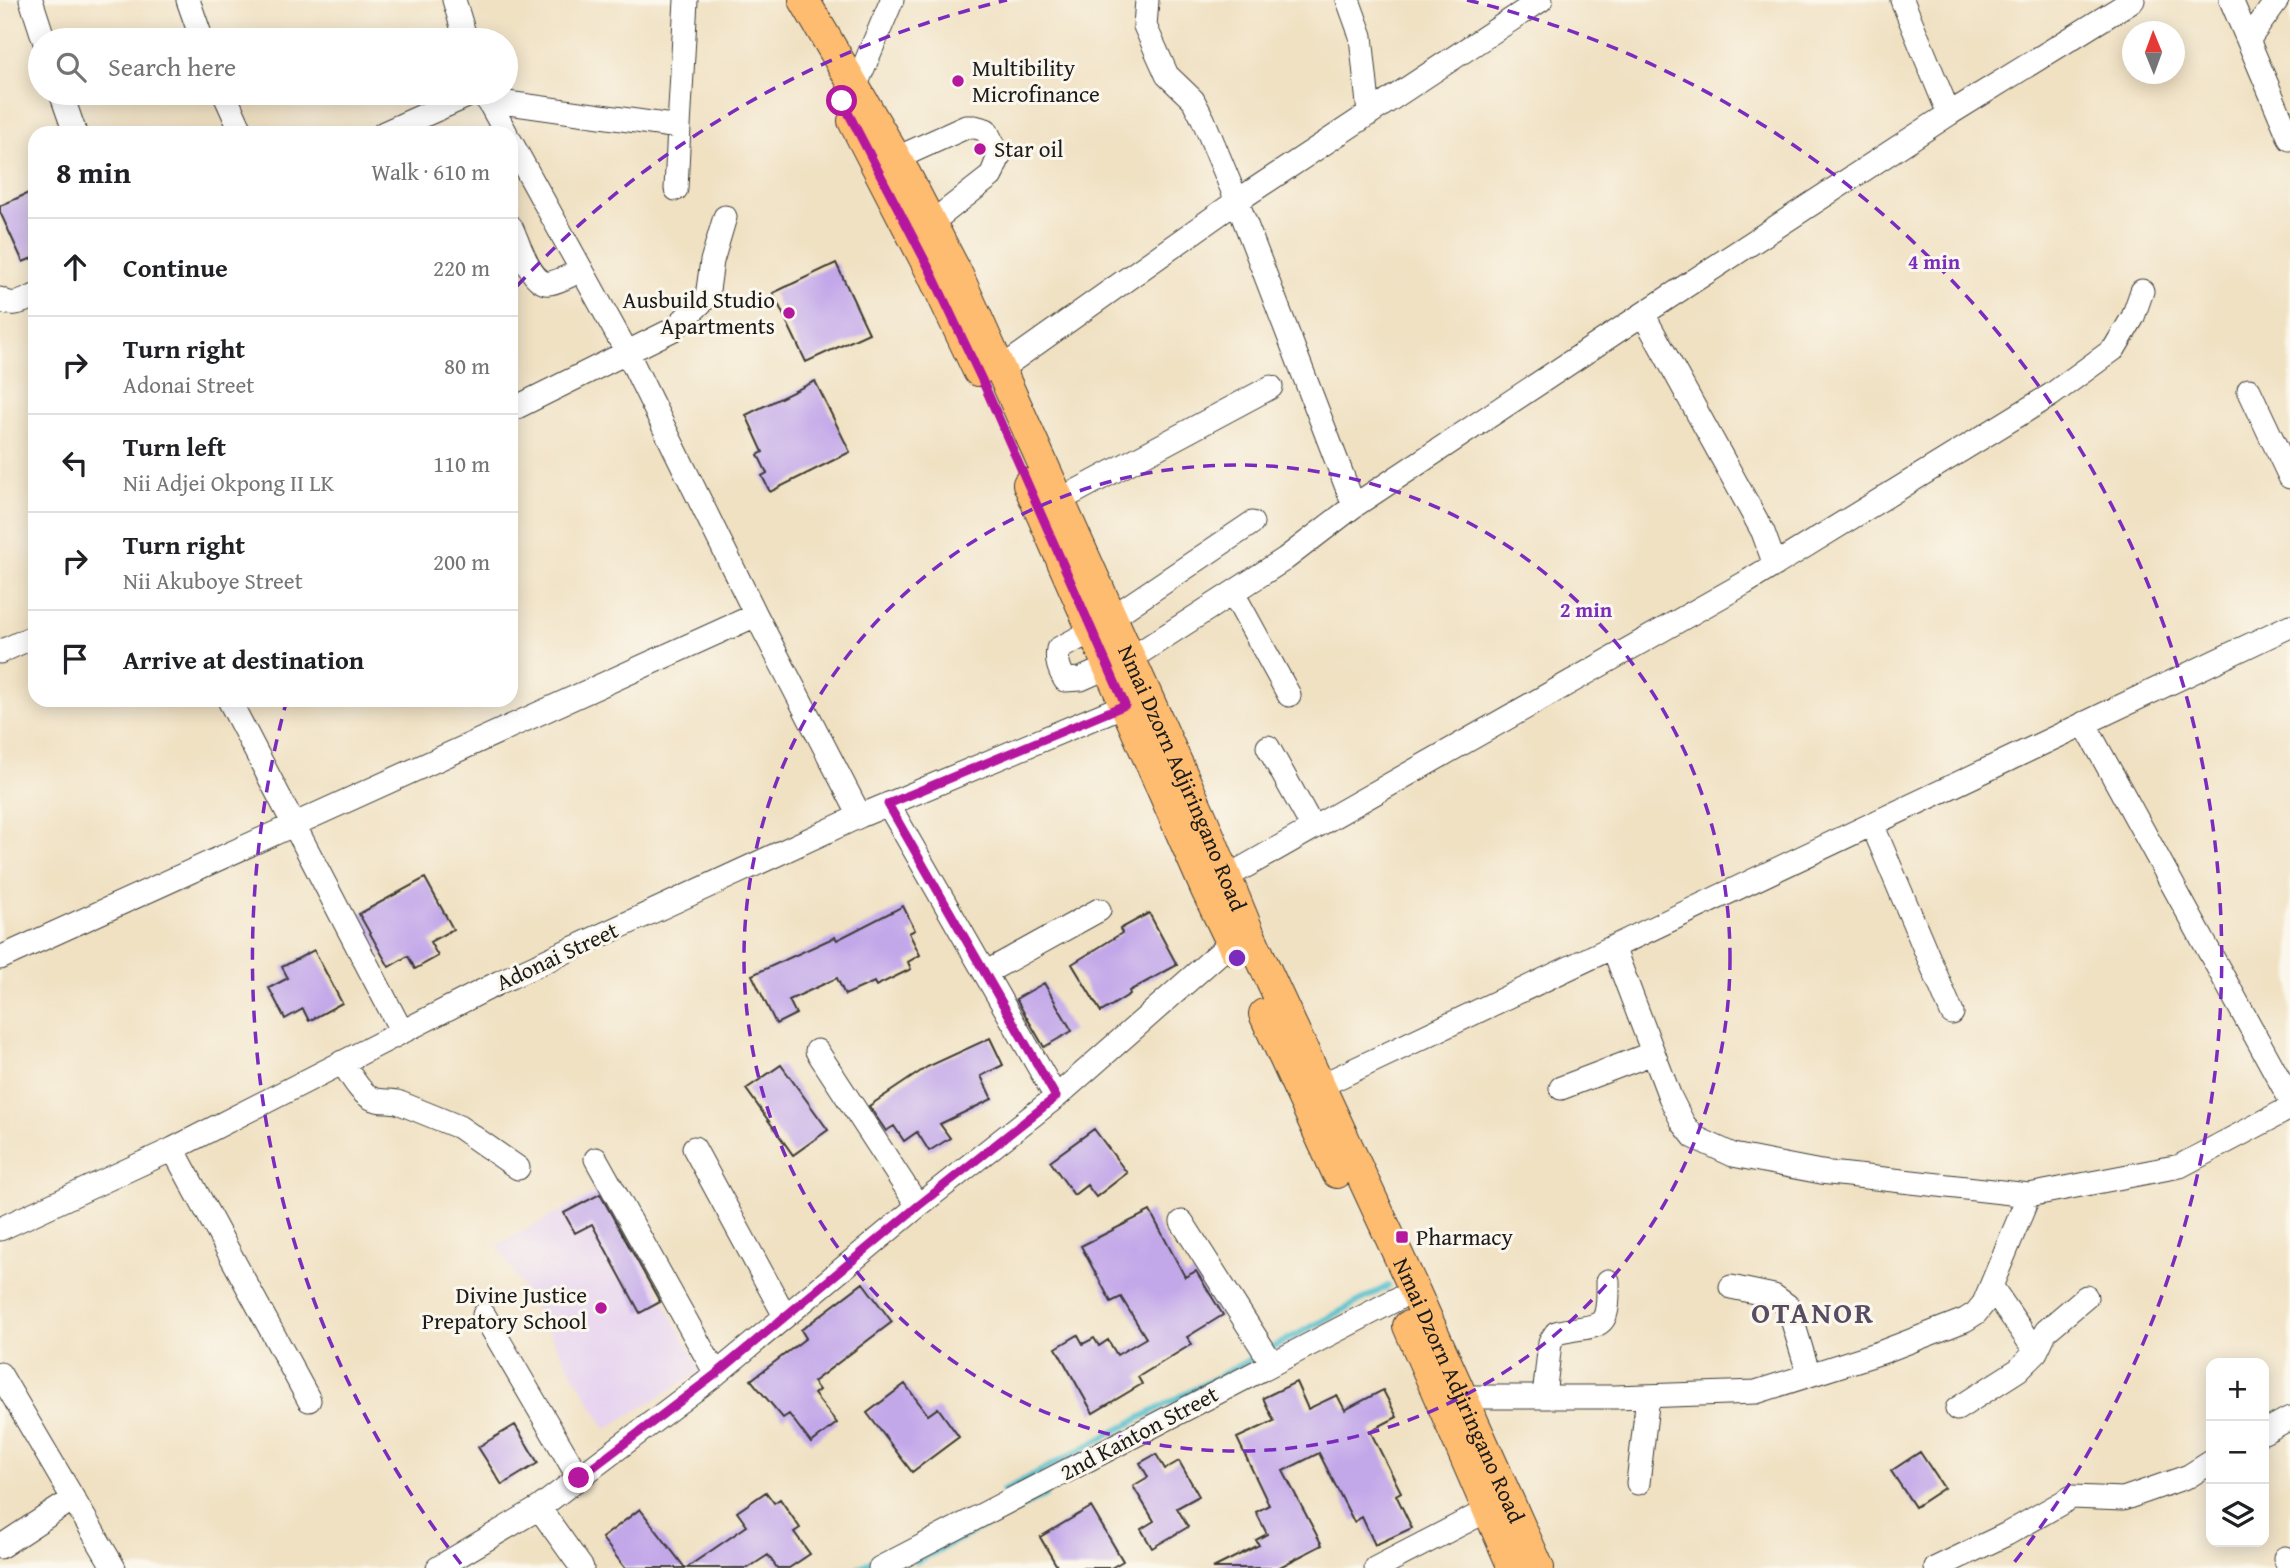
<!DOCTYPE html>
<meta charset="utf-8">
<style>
:root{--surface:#fff;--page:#f2f2f2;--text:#202124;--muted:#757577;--line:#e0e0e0}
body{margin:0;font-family:"Gentium Book Plus",serif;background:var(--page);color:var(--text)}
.controls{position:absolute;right:21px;bottom:21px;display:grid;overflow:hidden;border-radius:14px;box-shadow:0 4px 18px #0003}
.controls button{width:63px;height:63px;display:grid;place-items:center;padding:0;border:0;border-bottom:2px solid var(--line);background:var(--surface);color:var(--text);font:35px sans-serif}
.compass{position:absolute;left:2122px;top:21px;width:63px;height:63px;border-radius:50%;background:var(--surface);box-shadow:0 4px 18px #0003;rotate:359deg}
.stop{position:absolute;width:21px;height:21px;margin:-16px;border:5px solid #b5179e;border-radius:50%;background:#fff}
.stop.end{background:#b5179e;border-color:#fff;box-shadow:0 2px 7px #0008}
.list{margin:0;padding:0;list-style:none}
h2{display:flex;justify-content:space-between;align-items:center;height:91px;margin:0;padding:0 28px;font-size:30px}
h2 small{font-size:23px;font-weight:400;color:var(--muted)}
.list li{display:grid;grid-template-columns:46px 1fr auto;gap:21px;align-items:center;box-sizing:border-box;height:98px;padding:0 28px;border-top:2px solid var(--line)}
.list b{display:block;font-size:26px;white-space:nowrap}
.list p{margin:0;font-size:23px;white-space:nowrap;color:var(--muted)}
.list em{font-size:23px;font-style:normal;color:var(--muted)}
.icon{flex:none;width:38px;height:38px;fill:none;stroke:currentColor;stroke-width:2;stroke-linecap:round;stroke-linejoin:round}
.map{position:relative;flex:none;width:2290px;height:1568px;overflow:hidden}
.search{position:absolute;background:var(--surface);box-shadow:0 4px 18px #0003;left:28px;top:28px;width:490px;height:77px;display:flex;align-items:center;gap:18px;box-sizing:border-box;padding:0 24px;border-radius:38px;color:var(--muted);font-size:26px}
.panel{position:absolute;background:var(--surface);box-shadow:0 4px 18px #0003;left:28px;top:126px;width:490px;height:581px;border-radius:21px}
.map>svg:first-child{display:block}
.built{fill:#e6d2f0}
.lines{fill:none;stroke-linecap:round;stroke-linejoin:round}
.stream{stroke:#51becb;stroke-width:6}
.building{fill:#c3a8e9}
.minor-casing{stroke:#3c3a35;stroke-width:25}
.major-casing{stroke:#3c3a35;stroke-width:32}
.minor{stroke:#fff;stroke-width:23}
.major{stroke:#febc70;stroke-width:30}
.route{stroke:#b5179e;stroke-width:9}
.ring{fill:none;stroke:#7b2cbf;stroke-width:3.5;stroke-dasharray:12 9}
.poi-dot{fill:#b5179e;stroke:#fbf7ec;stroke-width:2.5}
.labels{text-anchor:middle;stroke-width:6;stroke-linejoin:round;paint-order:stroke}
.poi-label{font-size:23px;fill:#1c1c1c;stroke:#fbf7ec;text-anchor:start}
.street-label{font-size:23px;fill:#1c1c1c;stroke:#fbf7ec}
.district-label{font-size:30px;font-weight:bold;letter-spacing:2px;fill:#564d64;stroke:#fbf7ec}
.centre{fill:#7b2cbf;stroke:#fbf7ec;stroke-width:3.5}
.ring-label{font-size:21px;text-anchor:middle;font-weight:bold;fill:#7b2cbf;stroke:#fbf7ec;stroke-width:6;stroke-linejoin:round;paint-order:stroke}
</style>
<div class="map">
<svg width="2290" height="1568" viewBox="0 0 2290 1568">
<rect width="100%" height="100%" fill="#fbf7ec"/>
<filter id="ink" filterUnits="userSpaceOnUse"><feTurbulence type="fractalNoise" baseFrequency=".0143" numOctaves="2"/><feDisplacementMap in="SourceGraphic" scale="14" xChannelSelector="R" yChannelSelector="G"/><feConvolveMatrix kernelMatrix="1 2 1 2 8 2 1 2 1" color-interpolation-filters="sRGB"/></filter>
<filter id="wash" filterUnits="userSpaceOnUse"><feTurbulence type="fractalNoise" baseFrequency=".00686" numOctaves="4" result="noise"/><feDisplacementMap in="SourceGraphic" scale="28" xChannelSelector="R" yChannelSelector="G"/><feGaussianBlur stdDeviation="1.57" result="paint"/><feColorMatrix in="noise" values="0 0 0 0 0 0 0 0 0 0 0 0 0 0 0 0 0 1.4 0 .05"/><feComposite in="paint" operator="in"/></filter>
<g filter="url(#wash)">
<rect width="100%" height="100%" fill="#f0e1c3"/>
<!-- built -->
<path class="built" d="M604,1188L701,1371L606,1429L497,1245Z"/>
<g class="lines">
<!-- stream -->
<path class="stream" d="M1003,1491L1388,1286
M916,1562L1045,1495
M859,1568L876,1559"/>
</g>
<g id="blocks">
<!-- building -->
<path class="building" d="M35,190V257L23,262L0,212V206Z
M836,263L869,333L806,362L773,293Z
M815,381L850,452L770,492L762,476L767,473L758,455L763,452L746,415Z
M425,878L453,929L430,942L438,956L415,969L408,956L389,967L359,914Z
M903,906L915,930L909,933L920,955L908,962L911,969L876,986L874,982L845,995L837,978L789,1000L796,1014L776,1024L752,975L835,937L837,940Z
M1149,913L1177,965L1129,991L1130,994L1101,1012L1072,964L1122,933L1120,929Z
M314,950L342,1003L309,1021L303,1009L285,1019L269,988L288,978L282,967Z
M1044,983L1072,1031L1044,1047L1016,999Z
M990,1038L1003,1065L981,1076L992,1099L940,1124L950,1138L929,1151L917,1132L904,1141L894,1126L886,1131L869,1106L927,1067Z
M781,1065L828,1130L793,1155L746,1089Z
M1094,1129L1127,1173L1096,1197L1087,1185L1074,1195L1050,1161Z
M600,1194L660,1302L640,1313L592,1224L575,1233L564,1213Z
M1150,1211L1185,1277L1196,1271L1223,1315L1187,1337L1192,1344L1138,1377L1142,1384L1093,1413L1056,1348L1078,1335L1083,1344L1094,1338L1099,1346L1108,1340L1117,1355L1146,1338L1121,1297L1111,1302L1081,1246Z
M863,1283L892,1322L813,1382L819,1390L814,1394L837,1423L811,1443L789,1414L783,1418L751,1380L806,1338L801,1330Z
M1296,1382L1308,1409L1337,1395L1345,1410L1383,1390L1397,1417L1370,1431L1401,1492L1396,1495L1412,1528L1375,1545L1362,1517L1354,1522L1319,1453L1283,1471L1322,1545L1278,1568H1213L1259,1545L1256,1540L1267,1534L1256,1512L1269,1505L1237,1438L1274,1421L1263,1398Z
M905,1384L928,1415L938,1408L959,1437L912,1472L867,1413Z
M515,1425L538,1463L502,1485L478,1447Z
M1920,1452L1944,1488L1915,1507L1891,1471Z
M1156,1454L1165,1469L1179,1461L1199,1496L1177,1508L1188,1527L1152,1548L1141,1529L1154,1521L1133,1486L1148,1477L1140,1463Z
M766,1492L774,1503L780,1499L800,1528L794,1532L810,1554L789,1568H777L768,1555L748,1568H686L747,1526L737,1512Z
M1091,1507L1123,1561L1111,1568H1058L1040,1537Z
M640,1509L685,1568H625L602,1538Z"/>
</g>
</g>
<g filter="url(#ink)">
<use href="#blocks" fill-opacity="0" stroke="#3c3a35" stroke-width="2"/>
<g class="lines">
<defs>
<path id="minor" d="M31,0L44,40
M188,0L202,40
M454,0L466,40
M1147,0L1145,26L1167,75L1193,100L1203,119L1237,201L1354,506
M1348,0L1361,36L1369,114
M1902,0L1949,114
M2231,0L2290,139
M2249,39L2277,0
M856,85L892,0
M61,93L75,133
M224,93L242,133
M484,93L506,133
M487,100L679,127L686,0
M384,133L474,93
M511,142L628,354L756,615L860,816
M897,158L966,127H975L986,130L999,156L991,176L931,223
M676,189L679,127
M511,227C518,241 531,286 550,283C561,281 572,274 582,270
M0,299C11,308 24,301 35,296
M1643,314L1763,532L1775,565
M999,370L1237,201L1541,0
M2249,390L2290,477
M511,410L674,329L707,297L712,261L725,217
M1058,501L1271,387
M1233,593L1289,695
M1111,618L1252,523
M1092,631L1058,649C1056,661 1059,669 1065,680L1081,679L1108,667
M0,652L35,636
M1130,659L1285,559L1354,506L1643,314L1949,114L2133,0
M229,700L402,1032
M2084,723L2290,1099
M1268,747L1313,828
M888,804L1056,1097
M1872,824L1952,1013
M1225,878L1745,583L2051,395L2114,349L2133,317L2142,291
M1613,947L1670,1097L1683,1123L1694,1137L1733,1155L1821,1172L2029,1195L2180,1166L2290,1108
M0,958L756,615
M985,973L1099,910
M817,1051L918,1206
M342,1062C351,1075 361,1097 377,1100C385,1102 392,1100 400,1103L459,1127L518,1168
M1320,1086L2290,626
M1561,1088L1653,1053
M694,1148L785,1316
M173,1149L309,1400
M596,1159L716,1374
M1182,1222L1272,1363
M0,1229L173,1149L500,982L860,816L1125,705
M1991,1286L2036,1352L2046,1331L2086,1297
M1731,1287L1774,1296L1788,1306L1809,1375
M484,1315L579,1478
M0,1374L114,1568
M1461,1397H1615L1756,1392L1882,1352L1965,1320L1976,1313L1984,1303L2029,1195
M1544,1397L1550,1342L1556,1333C1600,1322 1609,1336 1608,1281
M1957,1409L2018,1370L2036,1352
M2264,1432L2290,1418
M1638,1483L1648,1396
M539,1508L582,1568
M0,1547L73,1499
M2285,1558L2289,1568
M438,1568L539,1508L716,1374L918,1206L1056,1097L1232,942
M880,1568L1397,1299
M1376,1568L1488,1510
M1936,1568L2007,1534L2072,1497L2123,1499L2189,1476L2211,1462"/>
<g id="major">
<path id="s1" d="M804,0L905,173L958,275L1203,820L1250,935L1413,1287L1539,1568"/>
<path d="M853,121L931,272L978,371"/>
<path d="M1028,484L1206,890L1235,950"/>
<path d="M1264,1014L1337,1173"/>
<path d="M1408,1326L1513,1568"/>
</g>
</defs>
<!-- minor casing -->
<use href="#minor" class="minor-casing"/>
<!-- major casing -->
<use href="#major" class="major-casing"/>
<!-- minor -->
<use href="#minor" class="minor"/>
<!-- major -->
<use href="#major" class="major"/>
</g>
</g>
<g class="lines" filter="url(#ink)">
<!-- route -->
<path class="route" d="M579,1478L716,1374L918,1206L1056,1097L888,804L1125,705L982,380L931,272L842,101"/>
</g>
<!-- distance rings -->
<g class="ring">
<circle cx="1237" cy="958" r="493"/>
<path d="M461 1564A985 985 0 0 1 286 703M517 286A985 985 0 0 1 1007 0M1467 0A985 985 0 0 1 2013 1564"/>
</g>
<!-- markers -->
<g class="poi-dot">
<circle cx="958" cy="81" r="7"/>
<circle cx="980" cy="149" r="7"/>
<circle cx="789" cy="313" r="7"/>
<rect x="1395" y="1230" width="14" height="14" rx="3.5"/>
<circle cx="601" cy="1308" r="7"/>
</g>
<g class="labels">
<!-- poi labels -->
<g class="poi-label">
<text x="972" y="76">Multibility<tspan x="972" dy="26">Microfinance</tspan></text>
<text x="994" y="157">Star oil</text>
<text x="775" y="308" text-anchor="end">Ausbuild Studio<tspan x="775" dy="26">Apartments</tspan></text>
<text x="1416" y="1245">Pharmacy</text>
<text x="587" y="1303" text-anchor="end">Divine Justice<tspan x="587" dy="26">Prepatory School</tspan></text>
</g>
<!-- street labels -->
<g class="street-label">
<text dy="8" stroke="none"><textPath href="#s1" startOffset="866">Nmai Dzorn Adjiringano Road</textPath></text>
<text transform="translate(557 956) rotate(-25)" y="8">Adonai Street</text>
<text dy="8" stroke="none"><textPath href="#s1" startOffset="1538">Nmai Dzorn Adjiringano Road</textPath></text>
<text transform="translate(1139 1433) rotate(-28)" y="8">2nd Kanton Street</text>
</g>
<!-- district labels -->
<g class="district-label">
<text x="1813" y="1323">OTANOR</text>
</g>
</g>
<circle cx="1237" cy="958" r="10" class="centre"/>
<g class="ring-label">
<text x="1934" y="269">4 min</text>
<text x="1586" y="617">2 min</text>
</g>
</svg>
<div class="controls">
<button>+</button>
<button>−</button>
<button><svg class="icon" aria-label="layers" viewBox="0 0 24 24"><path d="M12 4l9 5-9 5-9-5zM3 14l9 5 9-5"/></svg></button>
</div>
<svg class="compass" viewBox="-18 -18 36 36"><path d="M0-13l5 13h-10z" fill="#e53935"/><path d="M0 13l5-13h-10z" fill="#757577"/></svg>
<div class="stop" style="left:842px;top:101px"></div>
<div class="stop end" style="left:579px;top:1478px"></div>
<div class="search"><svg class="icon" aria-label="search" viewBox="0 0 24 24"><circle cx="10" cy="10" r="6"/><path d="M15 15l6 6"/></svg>Search here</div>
<section class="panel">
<h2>8 min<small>Walk · 610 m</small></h2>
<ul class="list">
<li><svg class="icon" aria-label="ahead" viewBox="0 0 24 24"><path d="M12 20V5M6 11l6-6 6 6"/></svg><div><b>Continue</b></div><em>220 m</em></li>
<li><svg class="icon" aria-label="right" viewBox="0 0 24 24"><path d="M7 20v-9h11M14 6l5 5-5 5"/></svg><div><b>Turn right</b><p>Adonai Street</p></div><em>80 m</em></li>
<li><svg class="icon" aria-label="left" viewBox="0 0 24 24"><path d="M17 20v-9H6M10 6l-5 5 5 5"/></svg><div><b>Turn left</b><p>Nii Adjei Okpong II LK</p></div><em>110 m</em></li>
<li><svg class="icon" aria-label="right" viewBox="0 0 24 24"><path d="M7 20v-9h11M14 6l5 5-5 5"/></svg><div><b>Turn right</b><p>Nii Akuboye Street</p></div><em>200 m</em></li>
<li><svg class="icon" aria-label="arrive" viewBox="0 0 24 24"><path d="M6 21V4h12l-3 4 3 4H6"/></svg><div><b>Arrive at destination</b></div></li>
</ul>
</section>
</div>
